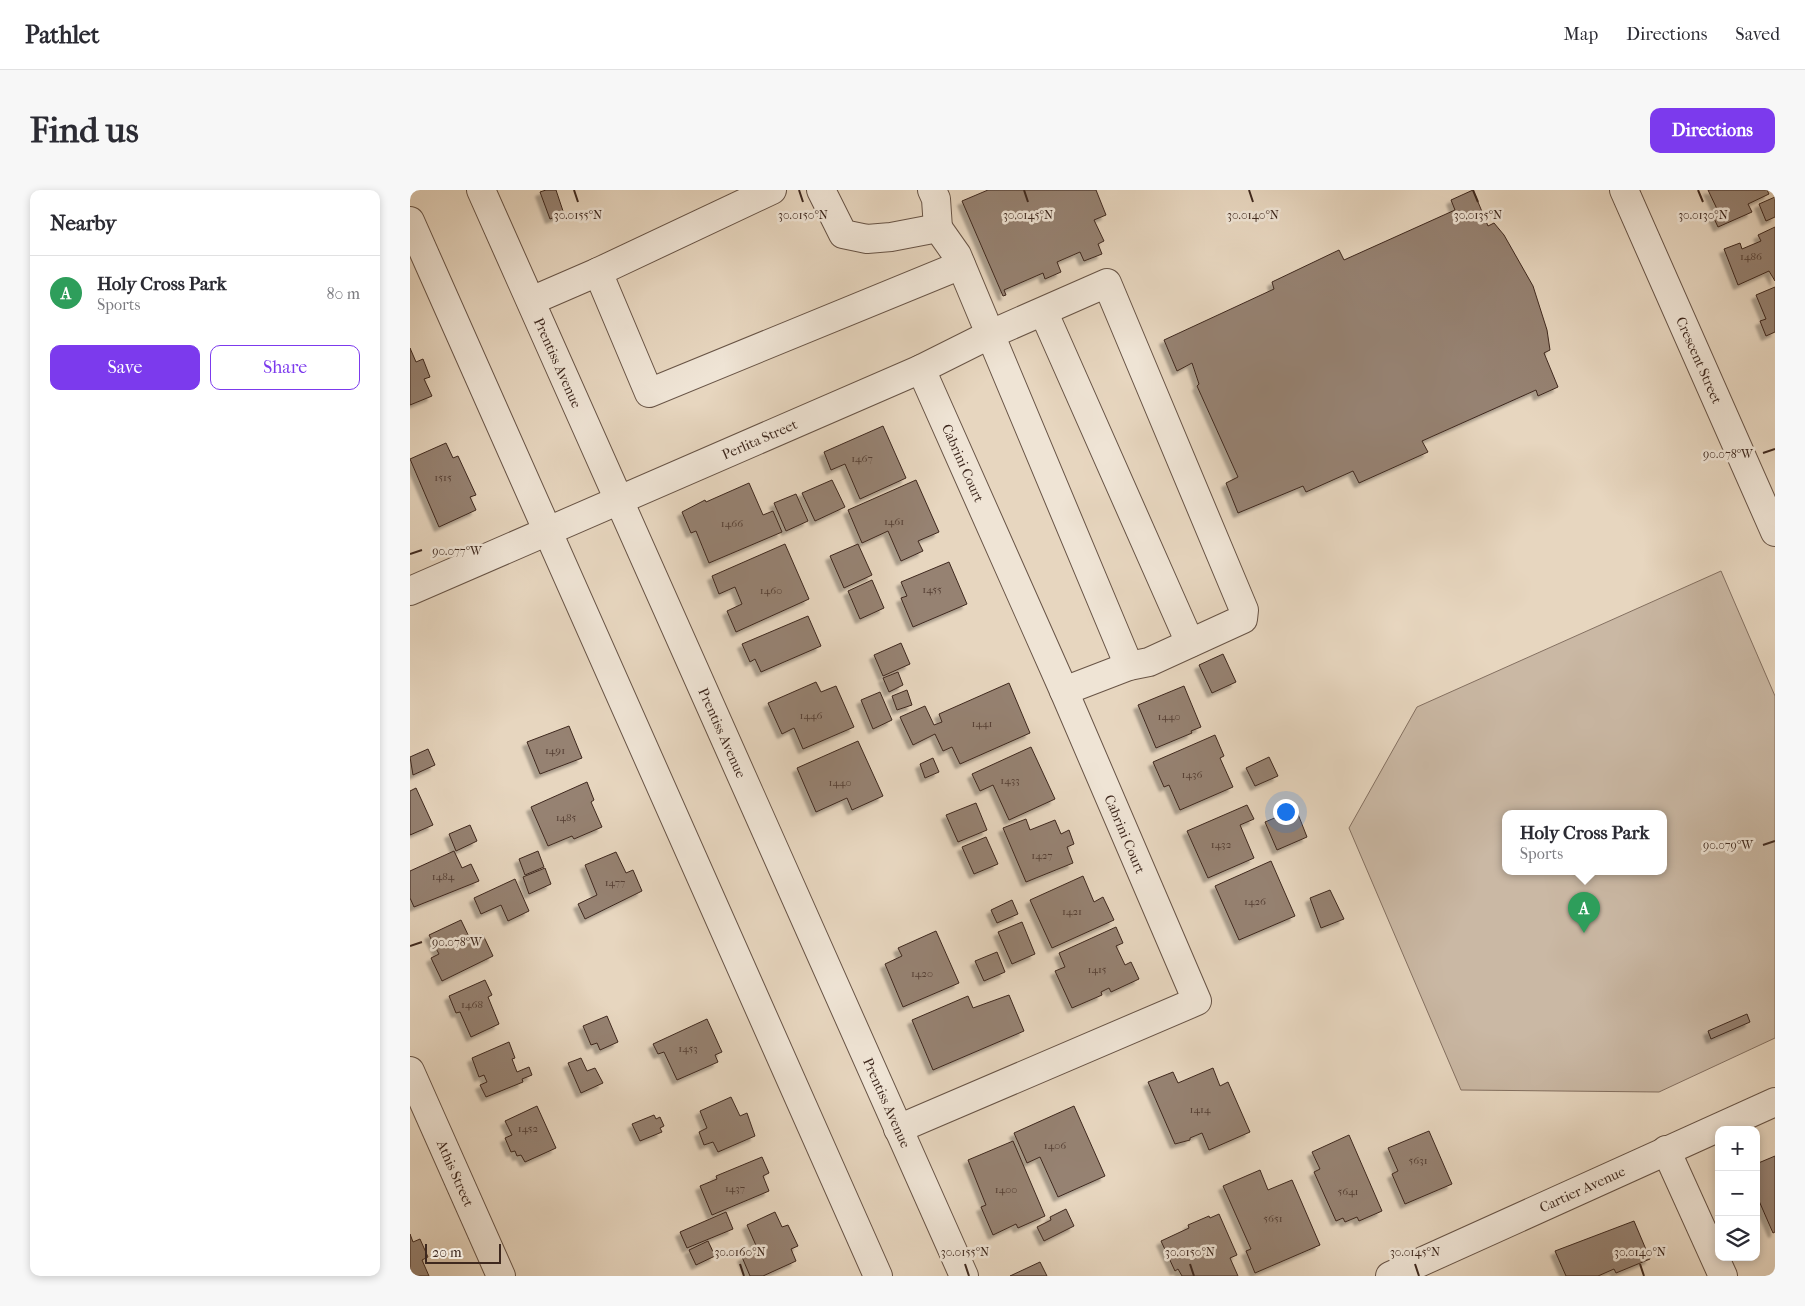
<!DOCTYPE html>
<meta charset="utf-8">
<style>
:root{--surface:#fff;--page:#f7f7f7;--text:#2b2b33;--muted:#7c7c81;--line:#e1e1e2;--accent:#7c3aed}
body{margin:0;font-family:"IM FELL French Canon",serif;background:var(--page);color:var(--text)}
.controls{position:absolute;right:15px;bottom:15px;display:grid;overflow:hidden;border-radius:10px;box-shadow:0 2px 8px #0003}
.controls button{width:45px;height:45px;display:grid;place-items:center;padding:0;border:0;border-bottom:1px solid var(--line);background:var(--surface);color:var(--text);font:25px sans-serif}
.scale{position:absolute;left:15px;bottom:12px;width:76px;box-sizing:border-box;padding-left:5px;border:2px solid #3e281e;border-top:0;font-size:14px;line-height:18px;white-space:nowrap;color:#3e281e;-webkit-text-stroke:4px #efe4d5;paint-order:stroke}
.you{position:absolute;left:875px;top:621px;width:18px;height:18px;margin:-12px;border:4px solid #fff;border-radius:50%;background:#1a73e8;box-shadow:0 0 0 8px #1a73e833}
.badge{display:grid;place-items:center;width:32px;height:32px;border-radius:50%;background:var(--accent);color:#fff;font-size:16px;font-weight:700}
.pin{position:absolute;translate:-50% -41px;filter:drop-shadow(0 1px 2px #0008)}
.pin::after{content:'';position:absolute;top:26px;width:18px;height:15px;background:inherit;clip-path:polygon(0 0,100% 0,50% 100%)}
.popup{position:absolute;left:1092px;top:620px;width:165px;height:65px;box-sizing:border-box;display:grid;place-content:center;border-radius:10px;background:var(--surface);filter:drop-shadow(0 1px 4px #0005);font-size:16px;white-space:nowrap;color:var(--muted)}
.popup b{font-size:19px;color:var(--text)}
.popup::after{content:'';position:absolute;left:50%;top:100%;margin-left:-10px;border:10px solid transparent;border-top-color:var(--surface)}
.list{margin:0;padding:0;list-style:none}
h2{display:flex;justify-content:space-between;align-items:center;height:65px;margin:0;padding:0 20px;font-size:21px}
h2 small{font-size:16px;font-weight:400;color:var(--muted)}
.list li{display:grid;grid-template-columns:32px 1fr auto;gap:15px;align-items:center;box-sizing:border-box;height:75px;padding:0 20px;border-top:1px solid var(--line)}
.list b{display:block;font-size:19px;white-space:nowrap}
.list p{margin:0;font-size:16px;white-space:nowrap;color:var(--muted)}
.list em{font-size:16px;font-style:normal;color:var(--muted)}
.actions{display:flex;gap:10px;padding:15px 20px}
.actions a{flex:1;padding:11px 0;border:1px solid var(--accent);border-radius:10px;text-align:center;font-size:18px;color:var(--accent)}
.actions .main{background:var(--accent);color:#fff}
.icon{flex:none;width:28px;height:28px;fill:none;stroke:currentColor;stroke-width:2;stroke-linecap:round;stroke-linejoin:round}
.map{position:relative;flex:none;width:1365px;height:1086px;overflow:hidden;border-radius:10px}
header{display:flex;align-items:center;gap:30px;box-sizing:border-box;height:70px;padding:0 25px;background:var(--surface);border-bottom:1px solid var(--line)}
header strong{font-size:24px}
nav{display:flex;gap:28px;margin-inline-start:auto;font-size:18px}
.intro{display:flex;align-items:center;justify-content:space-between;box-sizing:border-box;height:120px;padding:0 30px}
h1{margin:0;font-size:35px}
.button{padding:12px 22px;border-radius:10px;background:var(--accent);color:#fff;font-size:18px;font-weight:700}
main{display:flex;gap:30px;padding:0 30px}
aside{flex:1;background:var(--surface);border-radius:10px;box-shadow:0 2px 8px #0003}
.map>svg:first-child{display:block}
.green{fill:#cab8a4;stroke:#847061;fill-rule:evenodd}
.building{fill:#968272;stroke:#3e281e;filter:url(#shadow)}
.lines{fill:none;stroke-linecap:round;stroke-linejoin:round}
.minor-casing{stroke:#685446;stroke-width:30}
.minor{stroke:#efe4d5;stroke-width:28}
.ticks{fill:none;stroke:#3e281e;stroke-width:2}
.labels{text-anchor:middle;stroke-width:5;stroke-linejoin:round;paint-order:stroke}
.number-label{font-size:11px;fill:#543e33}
.street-label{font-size:14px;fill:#3e281e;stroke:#efe4d5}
.ticks-label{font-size:12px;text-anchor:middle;fill:#3e281e;stroke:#efe4d5;stroke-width:5;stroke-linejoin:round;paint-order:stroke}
</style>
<header>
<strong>Pathlet</strong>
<nav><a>Map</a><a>Directions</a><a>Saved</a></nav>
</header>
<div class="intro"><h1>Find us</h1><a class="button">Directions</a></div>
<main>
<aside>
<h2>Nearby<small></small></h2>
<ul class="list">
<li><span class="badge" style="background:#2e9e5b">A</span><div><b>Holy Cross Park</b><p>Sports</p></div><em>80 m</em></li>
</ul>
<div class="actions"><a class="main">Save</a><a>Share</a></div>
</aside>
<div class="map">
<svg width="1365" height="1086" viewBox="0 0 1365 1086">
<defs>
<filter id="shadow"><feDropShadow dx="-4.5" dy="4.5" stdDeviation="1" flood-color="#0004"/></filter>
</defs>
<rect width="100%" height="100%" fill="#e7d6bf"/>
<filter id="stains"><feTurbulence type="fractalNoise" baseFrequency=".004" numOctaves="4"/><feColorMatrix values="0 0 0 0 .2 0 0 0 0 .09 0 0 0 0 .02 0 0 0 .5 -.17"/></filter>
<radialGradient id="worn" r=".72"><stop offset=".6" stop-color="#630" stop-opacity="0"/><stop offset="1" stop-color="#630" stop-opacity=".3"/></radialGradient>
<!-- green -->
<path class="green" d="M1311,381L1365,506V848L1249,902L1051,900L939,638L1007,517ZM1095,624H1253V682H1095Z"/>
<!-- building -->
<path class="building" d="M136,0H146L154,24L140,29L130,2Z
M578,0H686L696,25L684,30L694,51L688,54L692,64L674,71L670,62L647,72L651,82L635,89L633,83L594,100L596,105L593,106L552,11Z
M1063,0L1078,36L1084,33L1094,45L1123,96L1137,140L1140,160L1134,163L1148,197L1128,206L1126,200L1012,251L1018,262L949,293L943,281L896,302L893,296L828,323L816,293L828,287L787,196L789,194L782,173L767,181L754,150L864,99L862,92L929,60L934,70L1045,20L1041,10Z
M1298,0H1357L1359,4L1338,14L1342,22L1308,37L1301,22L1307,19Z
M1365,7V27L1356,31L1349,14Z
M1365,37V91L1359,81L1328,95L1314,59L1330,53L1332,59L1351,51L1348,45Z
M1365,97V142L1356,146L1350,131L1356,129L1346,105Z
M0,158L6,172L13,169L20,187L14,189L22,206L0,215Z
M473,236L496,288L450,309L435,274L421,280L414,262Z
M36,253L43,268L48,266L66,305L60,307L66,320L29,337L0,269Z
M422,290L435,317L405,331L392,303Z
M506,290L529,342L508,351L513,361L491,371L478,341L452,353L438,320Z
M339,293L353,325L363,321L372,342L299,373L286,341L281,343L272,322L295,310L296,312Z
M386,304L398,331L376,341L364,313Z
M375,354L399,409L326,442L317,421L332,414L325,397L309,404L302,386Z
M448,354L462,385L434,398L420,366Z
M539,372L557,414L503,437L491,408L497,406L491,392Z
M462,390L474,418L450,429L438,401Z
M398,426L411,456L351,482L345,469L340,472L332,454Z
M491,453L500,474L473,486L464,465Z
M813,464L826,492L802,503L789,475Z
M488,482L493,495L479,502L473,488Z
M406,492L411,502L426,496L444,537L393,559L384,538L372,544L358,513Z
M599,493L620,543L550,574L542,557L533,561L525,544L503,555L490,527L515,516L524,535L532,532L529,524Z
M774,496L791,537L781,541L782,543L746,558L728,515Z
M497,500L502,515L487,520L482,506Z
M470,502L482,530L463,539L451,510Z
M159,536L172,568L130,584L117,552Z
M805,545L814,566L810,568L823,597L770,620L759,595L754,597L743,572Z
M448,551L473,606L442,620L437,608L406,622L387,578Z
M621,557L645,609L599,630L583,595L570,601L562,584Z
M18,559L25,575L3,585L0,567Z
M859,567L868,586L845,596L836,578Z
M523,568L529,582L515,588L510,574Z
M177,592L184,610L181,612L192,637L164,649L162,646L138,656L121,617Z
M6,598L23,635L0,645V601Z
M566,613L577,640L548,652L536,625Z
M837,615L844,629L830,635L844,668L798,688L777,641Z
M886,619L897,647L867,660L855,632Z
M616,629L620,640L645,630L651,644L659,640L664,654L657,657L663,673L616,692L593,638Z
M60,635L67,651L46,661L39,644Z
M576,647L588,674L564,684L552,657Z
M44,661L52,678L61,674L69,691L4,717L0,708V681Z
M128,661L134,677L115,685L109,669Z
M206,662L216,683L223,680L232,701L175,729L168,714L187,705L175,675Z
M861,671L885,726L829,750L805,696Z
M135,678L141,694L119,704L113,687Z
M673,686L684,712L693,707L704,730L642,758L620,710Z
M105,689L119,721L98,731L91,715L71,724L64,708Z
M920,700L934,729L911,738L900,708Z
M602,710L608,724L587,733L581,720Z
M51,730L61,751L73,745L83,766L32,791L21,768L29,764L19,745Z
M612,732L625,764L602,774L588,742Z
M706,737L713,753L706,756L715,775L721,772L729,789L701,802L699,798L691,802L692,805L662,818L645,781L655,777L649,763Z
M526,741L549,793L493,817L475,774L492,766L488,758Z
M587,762L595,782L574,791L565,771Z
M75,790L82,805L78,807L89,834L61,847L50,822L46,823L39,806Z
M599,805L614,841L523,880L502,830L558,806L563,818Z
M1337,824L1340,832L1301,849L1298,841Z
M197,826L208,852L190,860L187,853L181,855L173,836Z
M297,829L312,862L305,865L308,872L267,890L254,862L248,864L243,854Z
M99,852L105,868L102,869L107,882L119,877L122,885L112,889L113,892L76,907L70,895L77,892L74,885L69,887L62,868Z
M171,868L177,881L185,878L193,893L171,903L158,873Z
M803,878L810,896L818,892L840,942L799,960L792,943L780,948V950L765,954L738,892L763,882L768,893Z
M321,907L330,926L337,923L345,946L308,962L303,952L294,955L289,942L297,938L290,921Z
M127,916L146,958L115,972L111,965L107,966L105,961L101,962L95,948L102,945L95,931Z
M664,916L695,986L648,1007L630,967L617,973L604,943Z
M244,925L246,929L250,927L254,936L250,938L252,942L230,951L222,934Z
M1019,941L1042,994L995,1014L982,984L988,981L978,958Z
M939,945L972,1021L949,1031L947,1027L935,1032L933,1028L926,1031L904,982L910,979L902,962Z
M603,951L635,1026L608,1038L606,1034L583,1045L571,1017L576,1015L558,970Z
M1365,966V1042L1363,1043L1346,1004V974Z
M352,967L359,983L353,986L359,1001L302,1025L290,996L307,989L306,986Z
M850,980L858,1000L882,990L910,1055L845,1083L836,1061L841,1059L813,996Z
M656,1019L664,1036L634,1051L627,1037L641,1030L640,1027Z
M316,1022L323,1039L277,1058L270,1042Z
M365,1022L372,1037L378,1035L388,1056L381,1059L386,1071L353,1086H340L332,1067L348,1060L337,1035Z
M809,1024L827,1065L820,1068L828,1086H772L768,1079L765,1081L751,1051L779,1038L778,1035L799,1026L800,1028Z
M1224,1031L1240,1069L1206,1083L1204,1079L1188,1086H1156L1145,1061Z
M0,1044L3,1052L10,1049L18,1067L12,1070L19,1086H0Z
M298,1051L305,1066L286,1075L279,1060Z
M630,1072L637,1086H600Z"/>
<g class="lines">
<defs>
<g id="minor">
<path id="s1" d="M71,0L554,1086"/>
<path d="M411,0L433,44L457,49L481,47L528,38L547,65L719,476"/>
<path d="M522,0L526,9L528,38"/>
<path id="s2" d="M1214,0L1365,342"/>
<path d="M0,31L468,1086"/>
<path d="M188,82L239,203L551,75"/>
<path d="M121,111L188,82L362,0"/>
<path d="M634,123L780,453"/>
<path id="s3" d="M0,401L511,179L581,144L697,93L834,420L833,429L739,472L719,476L654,501"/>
<path id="s4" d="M0,881L91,1086"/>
<path d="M488,939L787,811L654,501L511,179"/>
<path d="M1256,960L1313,1086"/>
<path id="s5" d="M980,1086L1365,912"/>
</g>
</defs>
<!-- minor casing -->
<use href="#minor" class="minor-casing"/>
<!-- minor -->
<use href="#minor" class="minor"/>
</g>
<!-- ticks -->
<path class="ticks" d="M164,0L168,12M389,0L393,12M614,0L618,12M839,0L843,12M1063,0L1068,12M1288,0L1293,12M1353,263L1365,259M0,364L12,360M1353,655L1365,651M0,756L12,752M330,1074L334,1086M555,1074L559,1086M780,1074L784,1086M1005,1074L1009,1086M1230,1074L1234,1086"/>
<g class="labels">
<!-- number labels -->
<g class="number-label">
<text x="1341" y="70">1486</text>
<text x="452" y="272">1467</text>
<text x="33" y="291">1515</text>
<text x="484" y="335">1461</text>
<text x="322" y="337">1466</text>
<text x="522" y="403">1455</text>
<text x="361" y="404">1460</text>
<text x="401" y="529">1446</text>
<text x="759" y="530">1440</text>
<text x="572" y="537">1441</text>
<text x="145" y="564">1491</text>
<text x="782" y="588">1436</text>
<text x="600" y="594">1433</text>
<text x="430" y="596">1440</text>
<text x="156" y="631">1485</text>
<text x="811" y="658">1432</text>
<text x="632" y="669">1427</text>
<text x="33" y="690">1484</text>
<text x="205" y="696">1477</text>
<text x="845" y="715">1426</text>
<text x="662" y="725">1421</text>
<text x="687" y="783">1415</text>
<text x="512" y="787">1420</text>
<text x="62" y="818">1468</text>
<text x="278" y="862">1453</text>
<text x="790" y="923">1414</text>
<text x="118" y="942">1452</text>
<text x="645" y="959">1406</text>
<text x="1008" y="974">5631</text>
<text x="325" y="1002">1437</text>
<text x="596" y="1003">1400</text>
<text x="938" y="1005">5641</text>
<text x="863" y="1032">5651</text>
</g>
<!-- street labels -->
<g class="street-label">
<text dy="5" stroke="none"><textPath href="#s2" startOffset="186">Crescent Street</textPath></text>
<text dy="5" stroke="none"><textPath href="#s1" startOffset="189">Prentiss Avenue</textPath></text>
<text dy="5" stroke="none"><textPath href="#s3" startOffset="381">Perlita Street</textPath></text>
<text transform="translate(553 273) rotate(66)" y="5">Cabrini Court</text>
<text dy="5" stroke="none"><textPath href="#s1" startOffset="594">Prentiss Avenue</textPath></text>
<text transform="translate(715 644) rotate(67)" y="5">Cabrini Court</text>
<text dy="5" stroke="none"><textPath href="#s1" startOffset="999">Prentiss Avenue</textPath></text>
<text dy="5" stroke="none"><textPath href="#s4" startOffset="112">Athis Street</textPath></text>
<text dy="5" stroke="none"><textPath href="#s5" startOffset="211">Cartier Avenue</textPath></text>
</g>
</g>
<g class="ticks-label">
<text x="168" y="29">30.0155°N</text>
<text x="393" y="29">30.0150°N</text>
<text x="843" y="29">30.0140°N</text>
<text x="618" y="29">30.0145°N</text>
<text x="1068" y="29">30.0135°N</text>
<text x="1293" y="29">30.0130°N</text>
<text x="1318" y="268">90.078°W</text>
<text x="47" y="365">90.077°W</text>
<text x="1318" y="659">90.079°W</text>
<text x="47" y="756">90.078°W</text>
<text x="330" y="1066">30.0160°N</text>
<text x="555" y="1066">30.0155°N</text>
<text x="780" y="1066">30.0150°N</text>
<text x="1005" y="1066">30.0145°N</text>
<text x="1230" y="1066">30.0140°N</text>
</g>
<rect width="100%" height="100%" filter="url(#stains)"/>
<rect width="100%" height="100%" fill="url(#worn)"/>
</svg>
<div class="controls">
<button>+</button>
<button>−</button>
<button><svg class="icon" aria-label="layers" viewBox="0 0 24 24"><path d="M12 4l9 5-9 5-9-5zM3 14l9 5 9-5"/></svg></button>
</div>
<div class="scale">20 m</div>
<div class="you"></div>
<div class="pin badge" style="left:1174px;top:743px;background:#2e9e5b">A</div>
<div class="popup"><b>Holy Cross Park</b>Sports</div>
</div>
</main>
